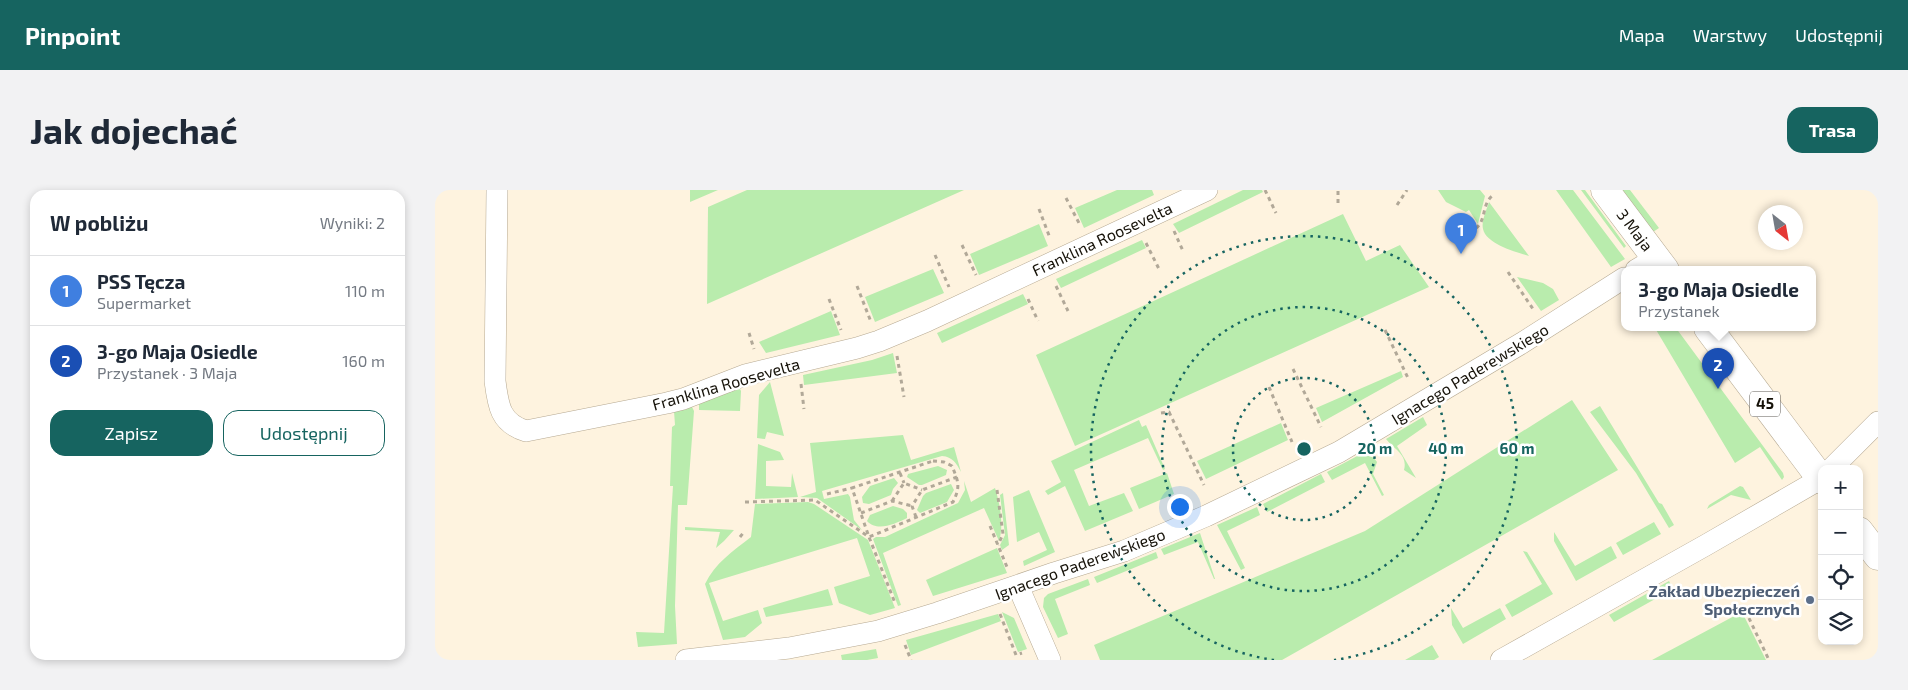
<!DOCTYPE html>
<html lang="pl">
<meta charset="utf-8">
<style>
:root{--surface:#fff;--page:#f2f2f3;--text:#1f2937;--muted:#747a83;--line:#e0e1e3;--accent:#166460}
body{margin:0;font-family:"Exo 2",sans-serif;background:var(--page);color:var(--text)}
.controls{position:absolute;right:15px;bottom:15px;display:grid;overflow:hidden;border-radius:10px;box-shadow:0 2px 8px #0003}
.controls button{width:45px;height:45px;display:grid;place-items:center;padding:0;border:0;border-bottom:1px solid var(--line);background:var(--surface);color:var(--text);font:25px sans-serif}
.compass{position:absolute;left:1323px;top:15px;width:45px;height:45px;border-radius:50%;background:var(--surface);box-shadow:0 2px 8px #0003;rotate:149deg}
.you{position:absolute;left:744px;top:316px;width:18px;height:18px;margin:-12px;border:4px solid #fff;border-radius:50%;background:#1a73e8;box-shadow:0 0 0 8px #1a73e833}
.badge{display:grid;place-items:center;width:32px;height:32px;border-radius:50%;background:var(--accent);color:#fff;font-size:16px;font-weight:700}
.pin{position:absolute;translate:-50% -41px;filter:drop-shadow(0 1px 2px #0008)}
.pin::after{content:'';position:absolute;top:26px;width:18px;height:15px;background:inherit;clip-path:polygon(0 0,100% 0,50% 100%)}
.popup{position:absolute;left:1186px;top:76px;width:195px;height:65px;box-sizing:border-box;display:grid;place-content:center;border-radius:10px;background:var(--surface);filter:drop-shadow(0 1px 4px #0005);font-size:16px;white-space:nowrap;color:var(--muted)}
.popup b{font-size:19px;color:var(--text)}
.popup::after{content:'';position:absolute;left:50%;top:100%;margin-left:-10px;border:10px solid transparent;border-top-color:var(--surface)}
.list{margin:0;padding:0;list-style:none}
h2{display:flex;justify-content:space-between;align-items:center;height:65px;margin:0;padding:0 20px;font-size:21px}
h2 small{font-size:16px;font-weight:400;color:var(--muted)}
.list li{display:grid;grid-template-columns:32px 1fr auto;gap:15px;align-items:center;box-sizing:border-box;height:70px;padding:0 20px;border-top:1px solid var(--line)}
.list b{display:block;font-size:19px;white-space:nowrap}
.list p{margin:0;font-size:16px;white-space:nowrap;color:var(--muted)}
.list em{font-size:16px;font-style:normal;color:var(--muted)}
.actions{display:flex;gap:10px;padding:15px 20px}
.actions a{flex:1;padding:11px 0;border:1px solid var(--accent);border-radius:15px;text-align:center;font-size:18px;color:var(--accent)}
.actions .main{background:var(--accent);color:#fff}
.icon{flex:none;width:28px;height:28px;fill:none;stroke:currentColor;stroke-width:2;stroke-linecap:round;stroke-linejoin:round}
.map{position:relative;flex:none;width:1443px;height:470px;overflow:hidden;border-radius:15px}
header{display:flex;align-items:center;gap:30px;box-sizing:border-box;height:70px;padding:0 25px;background:var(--accent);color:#fff}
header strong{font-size:24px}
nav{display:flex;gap:28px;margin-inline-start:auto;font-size:18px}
.intro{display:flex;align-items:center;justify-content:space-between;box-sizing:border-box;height:120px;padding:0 30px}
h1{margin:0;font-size:35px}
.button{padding:12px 22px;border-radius:15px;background:var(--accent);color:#fff;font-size:18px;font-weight:700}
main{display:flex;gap:30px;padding:0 30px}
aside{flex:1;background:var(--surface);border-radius:15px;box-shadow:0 2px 8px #0003}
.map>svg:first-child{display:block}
.green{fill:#b9ecad}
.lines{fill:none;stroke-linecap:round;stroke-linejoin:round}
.street-casing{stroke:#b6a992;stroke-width:22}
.primary-casing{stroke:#b6a992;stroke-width:29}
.path{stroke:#b1a898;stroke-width:3;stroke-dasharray:4 4;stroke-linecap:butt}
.street{stroke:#fff;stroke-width:21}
.primary{stroke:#fff;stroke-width:28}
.ring{fill:none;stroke:#166460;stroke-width:2.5;stroke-dasharray:2.5 5}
.service-dot{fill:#5c6f8a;stroke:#fff;stroke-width:2}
.labels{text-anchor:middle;stroke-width:5;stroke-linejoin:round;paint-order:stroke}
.shield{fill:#fff;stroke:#5c5953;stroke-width:1}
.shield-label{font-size:15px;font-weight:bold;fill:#161209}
.street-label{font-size:16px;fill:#161209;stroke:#fff}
.service-label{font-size:16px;font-weight:bold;fill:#4e5e75;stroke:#fff;text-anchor:end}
.centre{fill:#166460;stroke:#fff;stroke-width:2.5}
.ring-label{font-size:15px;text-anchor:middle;font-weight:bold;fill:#166460;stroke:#fff;stroke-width:5;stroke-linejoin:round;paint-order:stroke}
</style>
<header>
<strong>Pinpoint</strong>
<nav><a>Mapa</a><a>Warstwy</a><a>Udostępnij</a></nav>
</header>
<div class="intro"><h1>Jak dojechać</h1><a class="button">Trasa</a></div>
<main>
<aside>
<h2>W pobliżu<small>Wyniki: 2</small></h2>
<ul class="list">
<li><span class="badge" style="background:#3f7fe0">1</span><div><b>PSS Tęcza</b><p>Supermarket</p></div><em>110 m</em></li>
<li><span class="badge" style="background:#1a4fb4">2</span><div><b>3-go Maja Osiedle</b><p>Przystanek · 3 Maja</p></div><em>160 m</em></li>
</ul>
<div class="actions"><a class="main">Zapisz</a><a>Udostępnij</a></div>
</aside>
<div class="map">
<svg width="1443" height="470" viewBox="0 0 1443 470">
<rect width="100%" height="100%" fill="#fef3df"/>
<!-- green -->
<path class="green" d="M255,0H283L255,12Z
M312,0H529L272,114L273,17Z
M682,0H717L719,5L649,38L640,18Z
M808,0H827L828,2L744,43L738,34Z
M1003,0H1045L1050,6L1043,34L1034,20L1031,22L1011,12Z
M1121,0H1138L1190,69L1176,77Z
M1146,0H1150L1191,56L1189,58Z
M1187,0H1195L1224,38L1218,42Z
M1054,12L1094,66C1081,62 1051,54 1048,39C1046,31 1052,19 1054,12Z
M908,24L931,71L965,55L994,97L640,256L601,165Z
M604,34L613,56L544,85L535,64Z
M707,50L711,58L626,98L621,89Z
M498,79L509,103L440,132L430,107Z
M1082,87L1108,93L1118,99L1124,110L1106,121Z
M588,104L593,114L507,153L502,143Z
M396,121L405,145L331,163L324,152Z
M1220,138H1241L1348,283L1349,287L1347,290L1325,257L1300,273Z
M458,163L462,183L369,195L368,185L437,170Z
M966,181L968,187L887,232L881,218Z
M335,192L349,246L332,242L330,249L322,248L324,205Z
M304,197L306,201L305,221L264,220V212Z
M1137,210L1183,280L847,470H665L659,455L930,341Z
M1165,216L1224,313L1227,314L1239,335L1234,338L1201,283L1155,222Z
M257,217L259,221L252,315H243L240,416L242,454L203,457L201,442L229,443L238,296H235L237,237L240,235L239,221Z
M988,227L992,235L962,256L981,288L969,280C973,265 960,260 951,249Z
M704,230L707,237L711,235L730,279L728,280L713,248L639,280L654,316L689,303L698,321L650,341L630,296L613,305L610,301L626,292L616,271Z
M846,233L853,250L771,289L762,271Z
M468,245L476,270L519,257L526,282C521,273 518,267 507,266L387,301L389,309L413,304L415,307L419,330L427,340L382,308L365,307L381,302L375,253Z
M323,254L345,262L349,270L331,271V296L356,297L357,283L363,307L320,309Z
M928,263L939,268L942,272L938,284L949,305L947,306L930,273L897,290L892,282Z
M503,276L512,280L511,285L487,295H484L472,287L473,284Z
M732,283L739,304L704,319L695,298Z
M886,284L890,292L832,322L828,314Z
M459,288L463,293L458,299L456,305L434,314L428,313L427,307L435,296Z
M529,291L536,312L560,298C565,313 569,337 564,351L549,318L448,363L466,415L463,416L438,349L441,347H450L523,313L530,300Z
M516,294L519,300L512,312L485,323L482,320L488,306L491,303Z
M1305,296L1308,297L1316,310L1296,305L1272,319L1274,315Z
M594,300L620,362L589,376L588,371L612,360L604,342L582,352L578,307Z
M568,303L574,355L567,360L565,355L570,345L565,305Z
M373,312L379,314L433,350L460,418L435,425L404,413L399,397L435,386L422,348L274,393L288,431L323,420L327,433L310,447L288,450L270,394C280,373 298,361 316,347L320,314Z
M458,316L468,319L472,323V328C460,334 442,342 432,331L435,325Z
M822,317L825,325L792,341L810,378L806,380L782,335Z
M1219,332L1226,344L1188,365L1181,353Z
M250,337L299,340L289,351L281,358L285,342L250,340Z
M1119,342L1140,376L1176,356L1182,368L1141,391L1119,351Z
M765,343L780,389H779L763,352L729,365L726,359Z
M562,358L572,383L498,406L491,390Z
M1088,361L1092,362L1118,404L1077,427L1070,415L1107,394Z
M721,362L723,368L662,393L659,387Z
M653,389L655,395L620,409L633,444L623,448L608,417L609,408L613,404Z
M1234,391L1238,399L1179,432L1174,425Z
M393,399L398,415L331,427L328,418Z
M1016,418L1028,438L1065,418L1071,429L1028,454L1017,435Z
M567,422L579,428L592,459L583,462Z
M563,424L566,431L476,465L471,450Z
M1303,424L1304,426L1308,424L1331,470H1217Z
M997,455L1004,467L999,470H970Z
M441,459L443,468L432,470H407L406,465Z"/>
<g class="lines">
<defs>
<path id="street" d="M62,0L60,191C63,215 65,233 91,241L232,213L248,209L310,185L422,158L444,151L492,131L772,0
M1201,80L1221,68
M1396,279L1443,232
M583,396L615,470
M251,470L354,458L443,441L502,423L619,383L689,361L771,326L904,262L1087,153L1189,88
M1066,470L1271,355L1387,288"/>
<path id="primary" d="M1170,0L1230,80
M1273,138L1387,290
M1424,341L1443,366"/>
</defs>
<!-- street casing -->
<use href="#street" class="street-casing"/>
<!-- primary casing -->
<use href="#primary" class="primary-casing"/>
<!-- path -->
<path class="path" d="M830,0L841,23
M631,8L645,35
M903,13V0
M962,15L972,0
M604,19L615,48
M1041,38C1051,31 1047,14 1057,6
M739,41L748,61
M711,53L724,79
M527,55L541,85
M500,65L514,97
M1073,82L1098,119
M422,96L436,132
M621,96L633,121
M394,109L406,140
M593,109L603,131
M950,140L973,188
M314,143L319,159
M462,166L469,207
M858,179L886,237
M366,194L369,219
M834,197L857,252
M726,223L734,222L769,295
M498,271L509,272L517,276C523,291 526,296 518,312L434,347L417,298Z
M465,283L469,293
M562,300L568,344L563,355
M392,304L417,298
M457,311L469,293L487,300
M310,312L380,310L434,347L460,413
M426,323L457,311L477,316
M481,327L477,316L487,300L522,287
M555,336L572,377
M305,347L309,342
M1304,416L1311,422L1334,470
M565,424L581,465L587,463
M470,455L476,470"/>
<!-- street -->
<use href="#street" class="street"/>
<!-- primary -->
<use href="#primary" class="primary"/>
</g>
<!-- distance rings -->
<g class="ring">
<circle cx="869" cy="259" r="71"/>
<circle cx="869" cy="259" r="142"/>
<path d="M839 470A213 213 0 1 1 899 470"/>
</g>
<!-- markers -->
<circle class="service-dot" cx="1375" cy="410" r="5"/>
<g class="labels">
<!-- shield labels -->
<rect class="shield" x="1315" y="201.5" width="30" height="25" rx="4"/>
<g class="shield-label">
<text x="1330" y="219">45</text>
</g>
<!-- street labels -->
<g class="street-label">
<text transform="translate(1200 40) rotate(53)" y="6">3 Maja</text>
<text transform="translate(667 49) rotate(-25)" y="6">Franklina Roosevelta</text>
<text transform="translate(1035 184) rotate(-31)" y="6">Ignacego Paderewskiego</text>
<text transform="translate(291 194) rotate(-16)" y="6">Franklina Roosevelta</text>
<text transform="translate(645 374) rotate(-20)" y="6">Ignacego Paderewskiego</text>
</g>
<!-- service labels -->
<g class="service-label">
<text x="1365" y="407">Zakład Ubezpieczeń<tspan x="1365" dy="18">Społecznych</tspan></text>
</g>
</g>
<circle cx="869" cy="259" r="8" class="centre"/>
<g class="ring-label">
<text x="940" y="264">20 m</text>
<text x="1011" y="264">40 m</text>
<text x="1082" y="264">60 m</text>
</g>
</svg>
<div class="controls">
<button>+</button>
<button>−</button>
<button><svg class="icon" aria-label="locate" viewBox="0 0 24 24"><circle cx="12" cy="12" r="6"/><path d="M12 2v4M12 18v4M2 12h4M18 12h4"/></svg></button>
<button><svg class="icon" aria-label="layers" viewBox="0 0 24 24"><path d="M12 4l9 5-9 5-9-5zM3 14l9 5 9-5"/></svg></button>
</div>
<svg class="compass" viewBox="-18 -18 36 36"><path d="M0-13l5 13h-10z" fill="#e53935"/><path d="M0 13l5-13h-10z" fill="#747a83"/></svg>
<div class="you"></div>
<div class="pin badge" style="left:1026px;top:64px;background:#3f7fe0">1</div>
<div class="pin badge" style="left:1283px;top:199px;background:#1a4fb4">2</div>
<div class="popup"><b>3-go Maja Osiedle</b>Przystanek</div>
</div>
</main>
